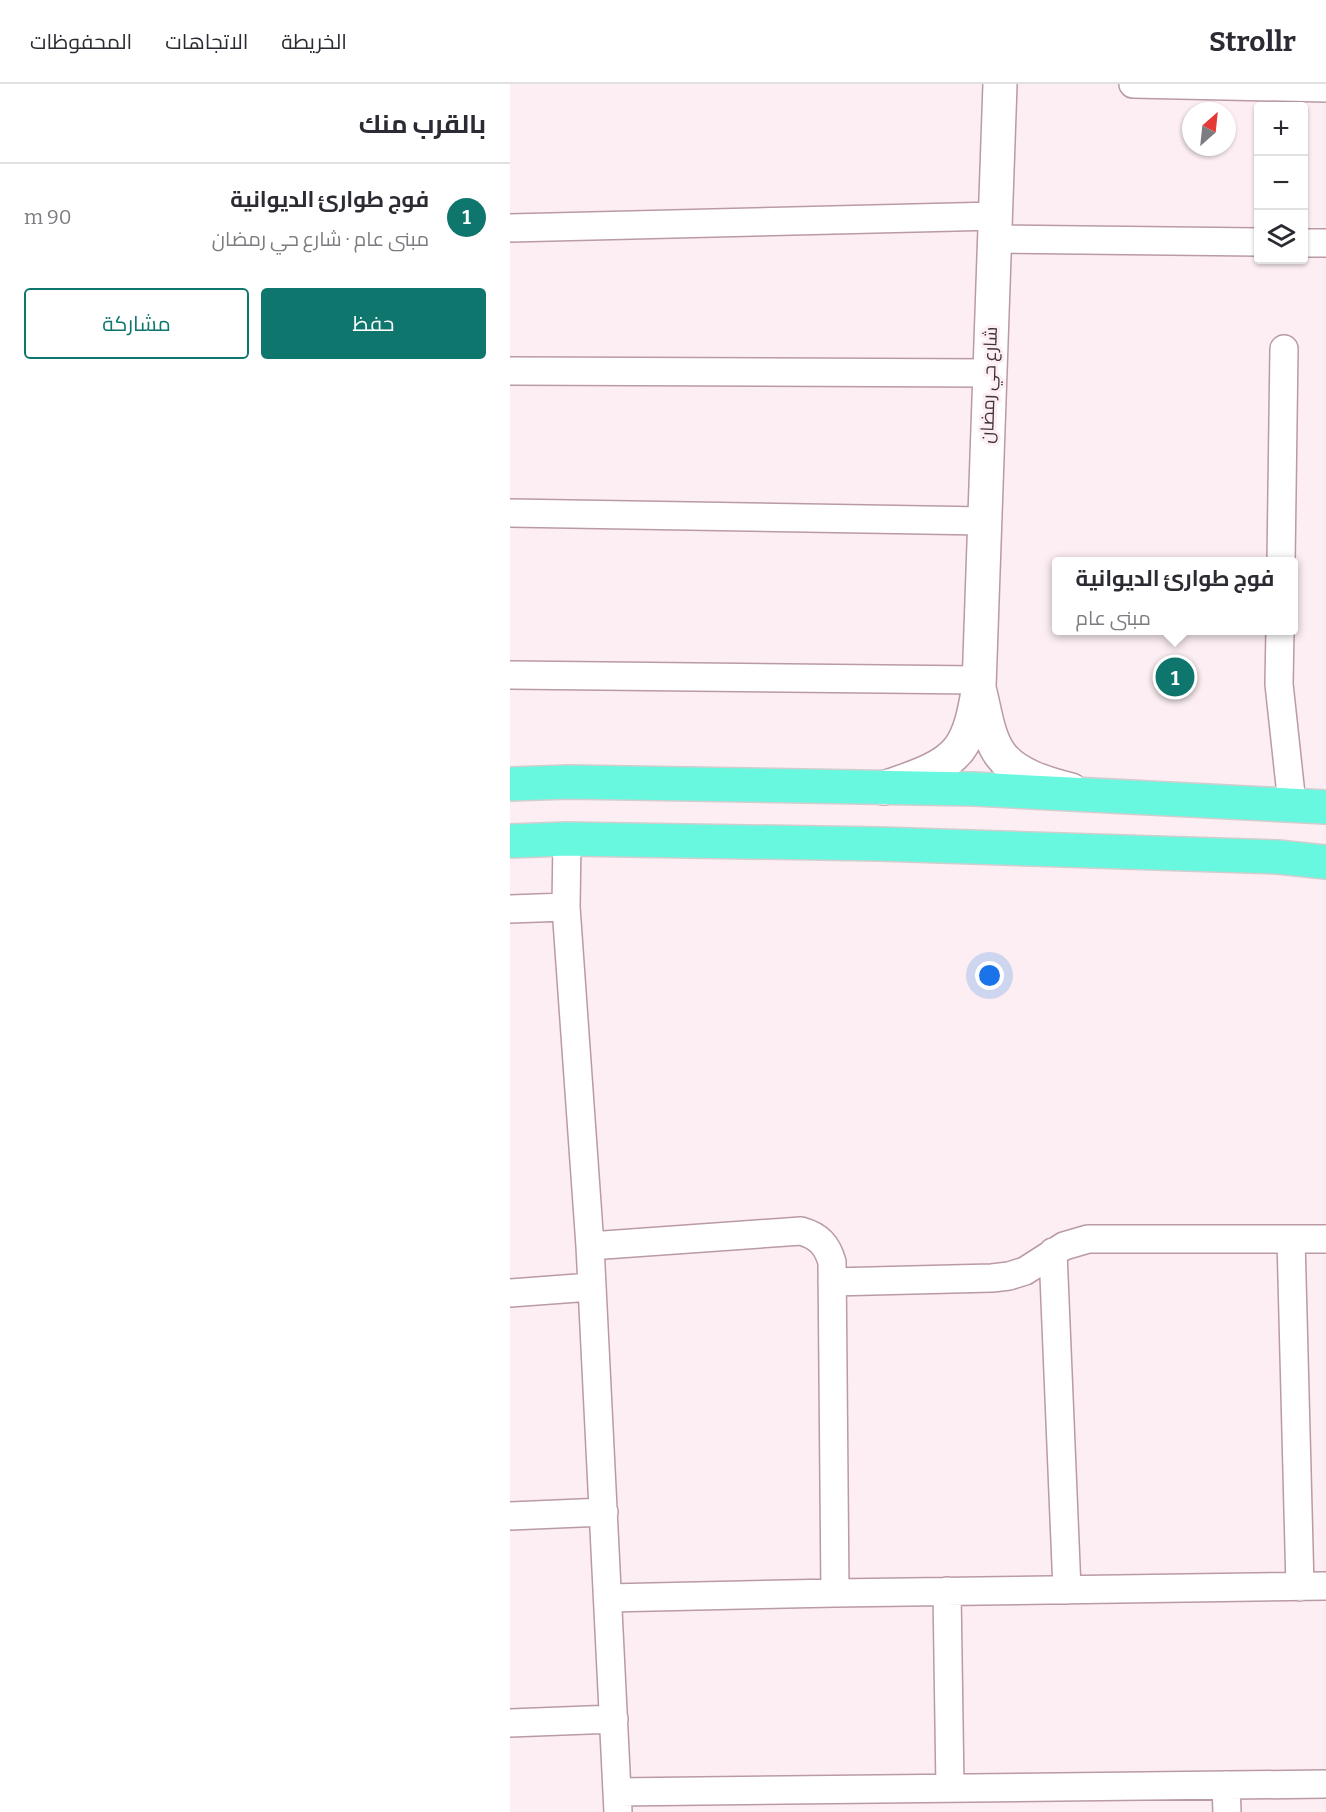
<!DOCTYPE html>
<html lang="ar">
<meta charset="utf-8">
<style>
:root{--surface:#fff;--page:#f7f7f7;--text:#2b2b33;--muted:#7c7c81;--line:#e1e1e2;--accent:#0f766e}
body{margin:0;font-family:Bitter,Cairo,serif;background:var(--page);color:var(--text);direction:rtl}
.controls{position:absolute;right:18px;top:18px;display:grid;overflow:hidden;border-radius:6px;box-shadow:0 2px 4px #0004}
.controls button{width:54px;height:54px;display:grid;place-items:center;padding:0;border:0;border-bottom:2px solid var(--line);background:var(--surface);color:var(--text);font:30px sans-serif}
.compass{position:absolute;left:672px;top:18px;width:54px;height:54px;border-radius:50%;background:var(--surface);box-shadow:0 2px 4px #0004;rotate:27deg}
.you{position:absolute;left:480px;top:892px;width:21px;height:21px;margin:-15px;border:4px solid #fff;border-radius:50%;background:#1a73e8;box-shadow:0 0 0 9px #1a73e833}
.badge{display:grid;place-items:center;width:39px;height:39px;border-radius:50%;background:var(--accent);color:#fff;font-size:20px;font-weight:700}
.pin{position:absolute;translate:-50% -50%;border:3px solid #fff;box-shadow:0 2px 6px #0006}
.popup{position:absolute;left:542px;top:473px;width:246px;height:78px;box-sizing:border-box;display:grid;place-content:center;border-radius:6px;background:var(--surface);filter:drop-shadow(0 2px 4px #0005);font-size:20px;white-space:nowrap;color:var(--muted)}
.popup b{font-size:22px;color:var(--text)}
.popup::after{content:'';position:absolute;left:50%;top:100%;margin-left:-12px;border:12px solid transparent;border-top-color:var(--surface)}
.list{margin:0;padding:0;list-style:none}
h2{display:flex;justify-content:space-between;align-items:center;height:78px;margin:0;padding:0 24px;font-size:26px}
h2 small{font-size:20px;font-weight:400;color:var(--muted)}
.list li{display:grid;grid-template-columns:39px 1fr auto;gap:18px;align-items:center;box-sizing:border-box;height:108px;padding:0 24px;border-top:2px solid var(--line)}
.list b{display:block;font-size:22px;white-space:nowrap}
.list p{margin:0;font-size:20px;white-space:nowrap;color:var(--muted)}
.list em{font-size:20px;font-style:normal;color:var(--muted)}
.actions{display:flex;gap:12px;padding:18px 24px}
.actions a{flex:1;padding:14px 0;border:2px solid var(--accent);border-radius:6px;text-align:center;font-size:21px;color:var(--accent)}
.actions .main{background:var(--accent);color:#fff}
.icon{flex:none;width:33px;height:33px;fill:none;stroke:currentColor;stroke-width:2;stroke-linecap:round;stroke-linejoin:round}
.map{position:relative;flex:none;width:816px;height:1728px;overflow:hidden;direction:ltr}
header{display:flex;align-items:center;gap:36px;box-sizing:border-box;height:84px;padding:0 30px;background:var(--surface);border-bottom:2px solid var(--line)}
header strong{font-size:28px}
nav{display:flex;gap:33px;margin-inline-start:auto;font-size:21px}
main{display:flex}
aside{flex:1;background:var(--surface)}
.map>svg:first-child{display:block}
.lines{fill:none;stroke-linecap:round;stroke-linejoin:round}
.street-casing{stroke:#ba9aa5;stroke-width:30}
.secondary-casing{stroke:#ba9aa5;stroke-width:36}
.primary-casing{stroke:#d1cecf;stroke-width:36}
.street{stroke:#fff;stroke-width:27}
.secondary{stroke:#fff;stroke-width:33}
.primary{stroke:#67f8df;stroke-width:33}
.labels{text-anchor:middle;stroke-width:6;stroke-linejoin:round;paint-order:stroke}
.street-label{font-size:18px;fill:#403338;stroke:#fceef2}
</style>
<header>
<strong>Strollr</strong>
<nav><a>الخريطة</a><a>الاتجاهات</a><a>المحفوظات</a></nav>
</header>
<main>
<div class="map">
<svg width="816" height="1728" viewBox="0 0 816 1728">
<rect width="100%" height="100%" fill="#fceef2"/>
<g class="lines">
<defs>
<path id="street" d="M623,0L816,4
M0,144L486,132
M485,155L748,158
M794,159H816
M0,287L480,289
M0,429L474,437
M771,478L774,265
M770,546L769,600L782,720
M0,591L469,596
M57,755L56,823L80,1162L108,1728
M0,825L56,823
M781,1155L790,1503
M80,1162L291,1147C309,1152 317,1161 322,1178L325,1509
M543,1168L557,1506
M322,1198L482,1194L499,1192L515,1187L554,1162L578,1155H816
M0,1209L81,1203
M0,1432L94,1428
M437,1507L440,1704
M98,1514L325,1509L816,1502
M0,1639L104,1635
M716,1701L717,1728
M107,1708L816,1700"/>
<path id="secondary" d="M470,608C475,628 478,653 490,670C505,691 537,700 561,706
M374,704C399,695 433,686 449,665C462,648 465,623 469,603L490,0"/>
<path id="primary" d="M0,700L59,698L464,705L816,723
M0,757L57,755L370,760L768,773L816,778"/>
</defs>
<!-- street casing -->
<use href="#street" class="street-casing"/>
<!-- secondary casing -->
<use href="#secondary" class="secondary-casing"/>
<!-- primary casing -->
<use href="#primary" class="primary-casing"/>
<!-- street -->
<use href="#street" class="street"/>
<!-- secondary -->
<use href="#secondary" class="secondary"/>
<!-- primary -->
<use href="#primary" class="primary"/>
</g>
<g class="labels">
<!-- street labels -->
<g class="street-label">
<text transform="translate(479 301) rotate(-88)" y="6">شارع حي رمضان</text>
</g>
</g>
</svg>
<div class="controls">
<button>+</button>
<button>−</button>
<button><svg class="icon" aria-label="layers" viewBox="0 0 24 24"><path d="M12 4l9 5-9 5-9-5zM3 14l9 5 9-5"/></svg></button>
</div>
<svg class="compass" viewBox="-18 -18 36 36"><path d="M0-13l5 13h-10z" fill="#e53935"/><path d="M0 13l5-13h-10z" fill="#7c7c81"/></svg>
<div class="you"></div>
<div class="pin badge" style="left:665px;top:593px">1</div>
<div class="popup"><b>فوج طوارئ الديوانية</b>مبنى عام</div>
</div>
<aside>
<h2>بالقرب منك<small></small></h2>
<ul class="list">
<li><span class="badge">1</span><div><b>فوج طوارئ الديوانية</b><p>مبنى عام · شارع حي رمضان</p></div><em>90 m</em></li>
</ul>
<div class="actions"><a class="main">حفظ</a><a>مشاركة</a></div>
</aside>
</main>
